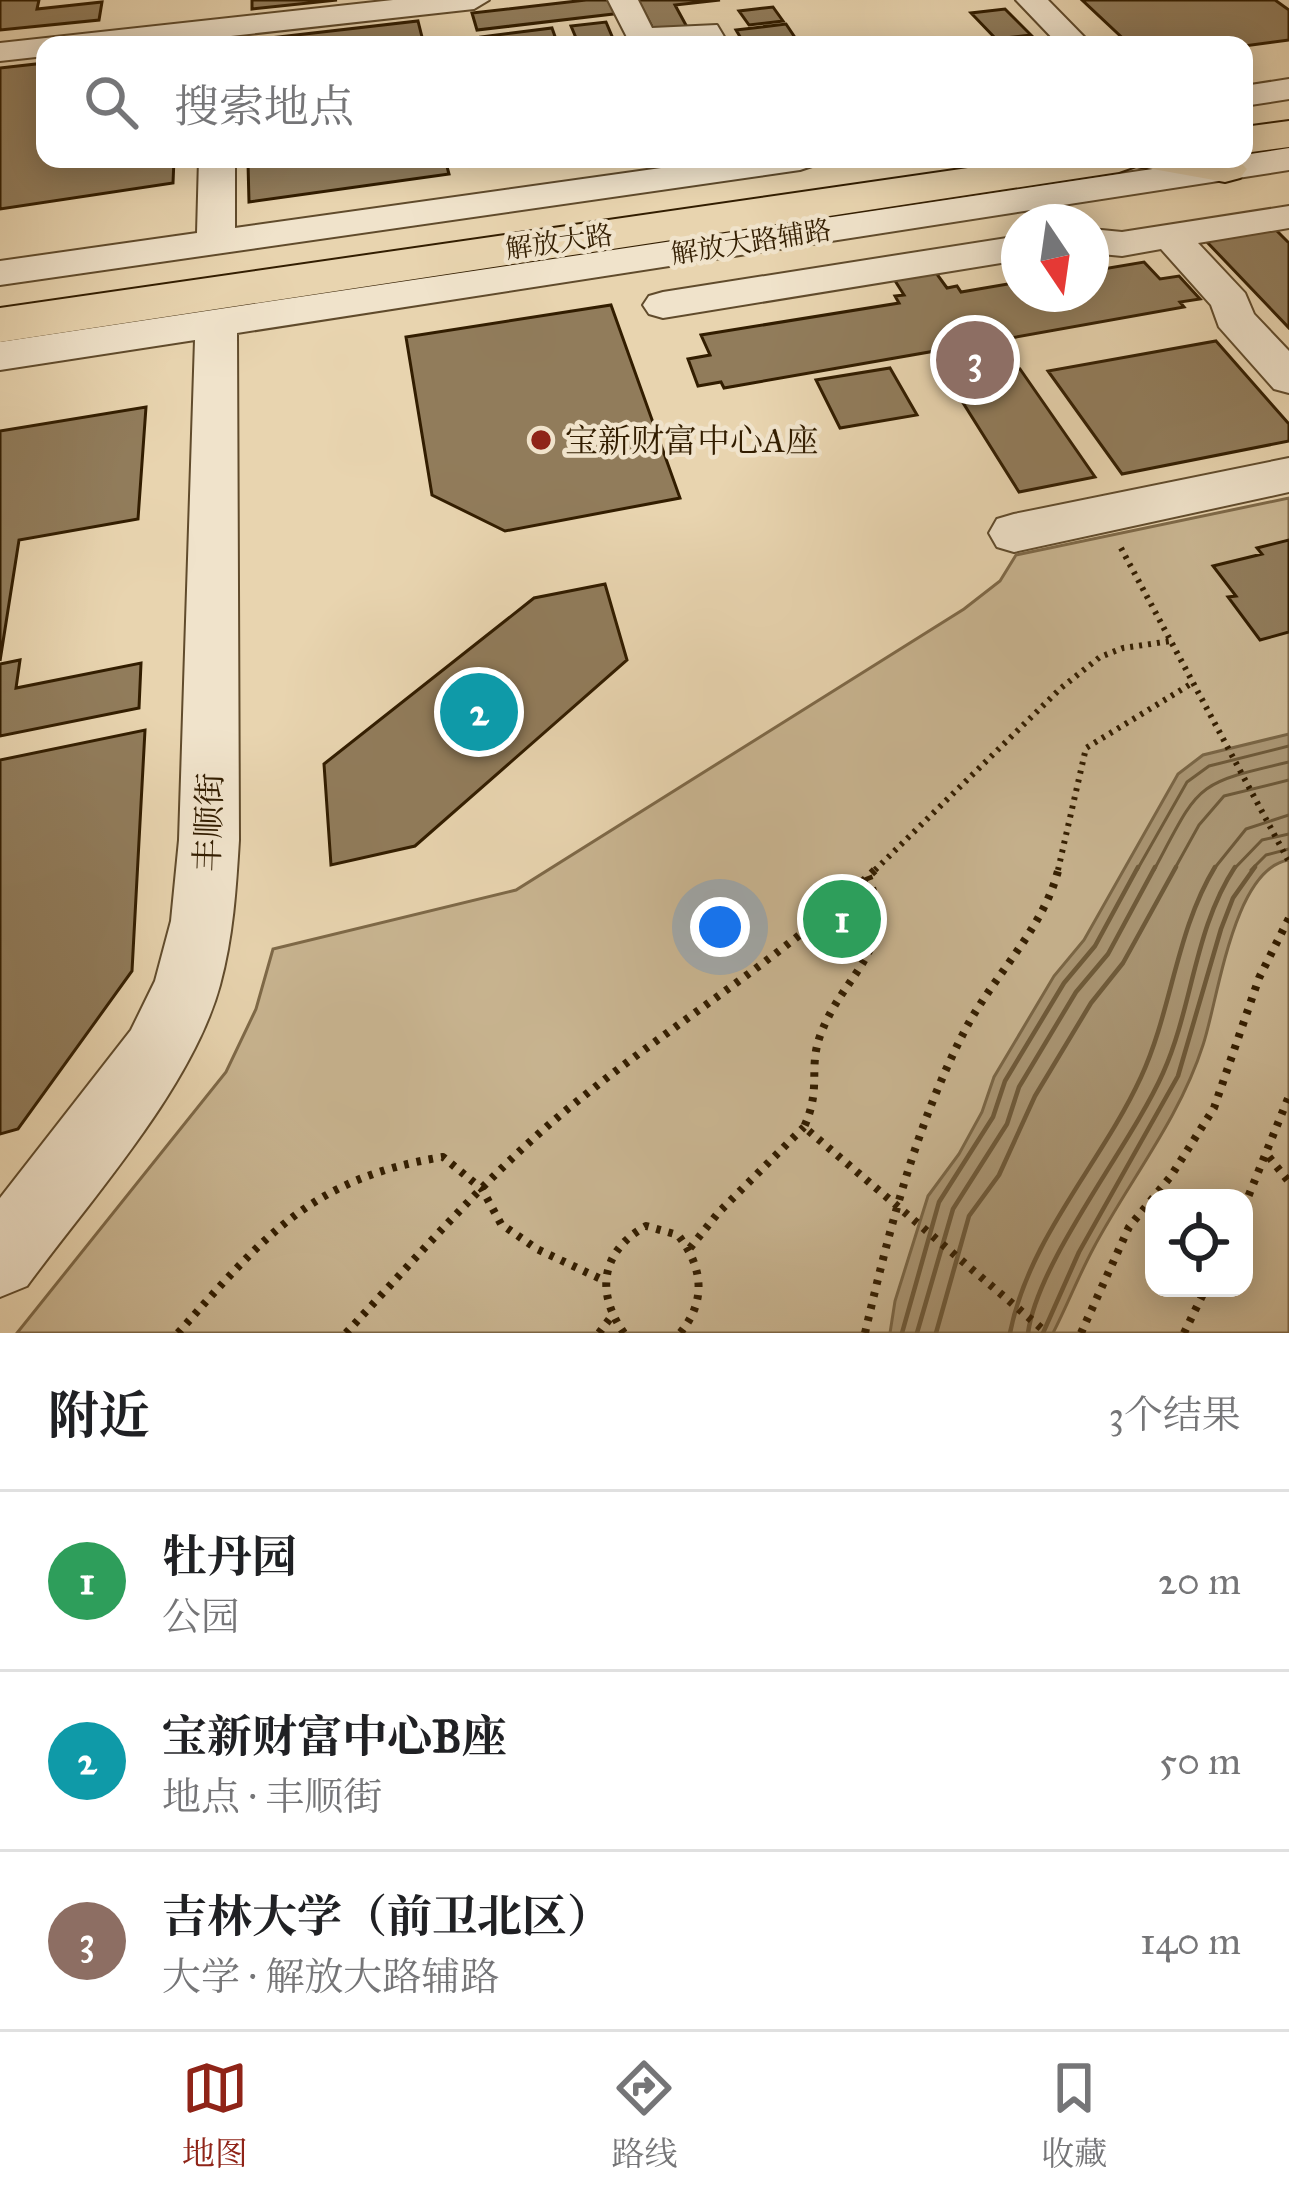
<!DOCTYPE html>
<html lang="zh">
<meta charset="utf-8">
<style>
:root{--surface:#fff;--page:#f6f6f6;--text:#202124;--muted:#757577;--line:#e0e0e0;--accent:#8f2418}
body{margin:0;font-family:"IM FELL Great Primer","Noto Serif SC",serif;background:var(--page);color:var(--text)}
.controls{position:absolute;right:36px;bottom:36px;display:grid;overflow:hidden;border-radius:24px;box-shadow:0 6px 30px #0003}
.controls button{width:108px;height:108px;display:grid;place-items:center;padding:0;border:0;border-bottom:3px solid var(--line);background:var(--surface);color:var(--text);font:60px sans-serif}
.compass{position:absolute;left:1001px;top:204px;width:108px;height:108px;border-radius:50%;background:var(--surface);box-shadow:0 6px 30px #0003;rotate:167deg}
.you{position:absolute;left:720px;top:927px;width:42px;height:42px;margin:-30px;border:9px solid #fff;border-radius:50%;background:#1a73e8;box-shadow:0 0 0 18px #1a73e833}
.badge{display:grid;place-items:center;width:78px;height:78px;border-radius:50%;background:var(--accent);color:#fff;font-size:39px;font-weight:700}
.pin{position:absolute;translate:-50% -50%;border:6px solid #fff;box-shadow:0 3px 12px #0006}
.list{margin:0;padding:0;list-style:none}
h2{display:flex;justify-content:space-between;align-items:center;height:156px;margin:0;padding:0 48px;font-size:51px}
h2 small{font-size:39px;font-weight:400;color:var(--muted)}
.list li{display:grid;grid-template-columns:78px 1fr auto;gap:36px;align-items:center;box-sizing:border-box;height:180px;padding:0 48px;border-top:3px solid var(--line)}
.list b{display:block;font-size:45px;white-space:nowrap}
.list p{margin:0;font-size:39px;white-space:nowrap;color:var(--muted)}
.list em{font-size:39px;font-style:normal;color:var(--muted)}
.icon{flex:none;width:66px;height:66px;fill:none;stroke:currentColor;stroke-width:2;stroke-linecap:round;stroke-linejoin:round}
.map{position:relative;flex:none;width:1289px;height:1333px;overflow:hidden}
.search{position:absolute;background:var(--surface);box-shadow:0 6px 30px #0003;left:36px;right:36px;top:36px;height:132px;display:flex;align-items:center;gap:30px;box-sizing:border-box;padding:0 42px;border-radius:24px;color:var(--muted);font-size:45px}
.sheet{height:696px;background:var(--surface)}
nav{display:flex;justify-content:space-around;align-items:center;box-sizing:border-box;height:168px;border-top:3px solid var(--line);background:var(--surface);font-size:33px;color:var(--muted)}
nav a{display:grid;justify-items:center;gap:6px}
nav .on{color:var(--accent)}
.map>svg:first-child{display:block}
.green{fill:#c9b591;stroke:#7e6948;stroke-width:3;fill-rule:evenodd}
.water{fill:#aa9674;stroke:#7a6646;stroke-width:3}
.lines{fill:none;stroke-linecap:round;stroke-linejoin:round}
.shore-far1{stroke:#6e5a3a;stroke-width:3}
.shore{stroke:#6e5a3a;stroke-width:4.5}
.building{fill:#917c5b;stroke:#321d00;stroke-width:3}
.minor-casing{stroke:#604b2c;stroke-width:4}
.major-casing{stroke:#321d00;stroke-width:4}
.path-far1{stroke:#321d00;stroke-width:6;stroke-dasharray:3 6;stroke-linecap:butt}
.path{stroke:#321d00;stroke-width:8;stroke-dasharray:4.5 8;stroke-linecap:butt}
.minor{fill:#f0e3cb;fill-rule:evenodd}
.major{fill:#e8d4af;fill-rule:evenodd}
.poi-dot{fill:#8f2418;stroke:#f0e3cb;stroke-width:4.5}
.labels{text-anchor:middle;stroke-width:9;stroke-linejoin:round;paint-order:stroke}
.far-street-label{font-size:27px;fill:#321d00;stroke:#f0e3cb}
.poi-label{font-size:33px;fill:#321d00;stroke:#f0e3cb;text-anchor:start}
.street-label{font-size:33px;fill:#321d00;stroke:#f0e3cb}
</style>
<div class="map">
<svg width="1289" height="1333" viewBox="0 0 1289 1333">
<rect width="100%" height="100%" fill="#e8d4af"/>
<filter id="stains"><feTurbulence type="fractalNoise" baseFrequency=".00167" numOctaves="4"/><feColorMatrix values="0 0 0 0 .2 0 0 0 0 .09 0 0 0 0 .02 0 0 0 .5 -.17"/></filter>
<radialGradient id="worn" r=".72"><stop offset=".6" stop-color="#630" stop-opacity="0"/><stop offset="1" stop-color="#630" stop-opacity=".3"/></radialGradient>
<!-- green -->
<path class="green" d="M1289,498V1333H17L226,1072L256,1009L273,949L516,890L964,609L1000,581L1016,555ZM1154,1198H1244V1288H1154Z"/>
<!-- water -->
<path class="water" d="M1289,734V860C1233,868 1218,1001 1203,1045C1179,1120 1129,1181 1093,1249C1078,1277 1067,1306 1053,1333H890L895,1301L928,1196L959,1154L982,1112L994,1077L1054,976L1084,940L1178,774L1203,755Z"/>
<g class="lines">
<!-- shore-far1 -->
<path class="shore-far1" d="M1137,870L1187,782L1209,766L1289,746
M1154,870C1200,784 1193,784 1289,762
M1174,870L1199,825L1224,796L1289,780
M1213,870L1246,829L1289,815
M1233,870L1262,840L1289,834
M1251,870L1266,855L1289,849"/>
<!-- shore -->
<path class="shore" d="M902,1333L939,1202L993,1117L1005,1081L1064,983L1095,946L1138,867
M917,1333L953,1209L1007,1124L1019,1087L1076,992L1108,954L1155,867
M936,1333L969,1216L999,1175L1035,1096L1091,1003L1123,963L1176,867
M1010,1333C1029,1237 1101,1164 1141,1077C1172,1010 1176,931 1215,867
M1028,1333C1038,1260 1130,1147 1163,1073C1193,1006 1194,929 1235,867
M1043,1333L1079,1252L1178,1076L1221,929L1233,898L1255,867"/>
</g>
<!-- building -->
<path class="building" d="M0,0H39L37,9L102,2L99,20L0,30Z
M252,0H337L252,9Z
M586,0H615L622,13L477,30L472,13Z
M638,0H720L675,5L687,27L654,31Z
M1082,0H1275L1289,10V40L1244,46L1130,45Z
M773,7L783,21L749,25L739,11Z
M1005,9L1031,35L996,39L971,13Z
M418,21L424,45H257L270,38Z
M606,22L614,41L579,45L571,26Z
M786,24L800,45H745L736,30Z
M552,28L558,45H484L481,37Z
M45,63V159H174L173,183L0,209V68Z
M243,159H445L449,174L249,202L248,163L243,164Z
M1275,229L1289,243V328L1206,241Z
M1144,262L1160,279L1179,276L1200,299L1180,302L1184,307L983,343L989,351L946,358L941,350L724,388L721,382L698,386L688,359L710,355L701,335L899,303L895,296L904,295L892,276L934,270L947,288L957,286L961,292L1019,282V294H1091V271Z
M611,305L680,498L505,531L432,495L406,337Z
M1216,341L1289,424V441L1122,474L1048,371Z
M890,368L917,415L840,428L816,380Z
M1020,369L1095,477L1019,492L950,382Z
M146,407L138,519L19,540L0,661V431Z
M1289,540V632L1260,640L1228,597L1236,596L1213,566L1262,554L1257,548Z
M605,584L627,660L415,846L331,865L324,764L534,598Z
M20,660L16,688L141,663L139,708L0,736V664Z
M145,730L132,971L18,1129L0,1134V760Z"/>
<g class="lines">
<defs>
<path id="minor" d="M393,0H489L474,9L149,45H45V56L0,61V43Z
M608,0H638L652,28L717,25L729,45L696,41L631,45Z
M1016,0H1048L1092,45H1059Z
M1289,79V99L1244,106V86Z
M1289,148V170L237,333L239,840C236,890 233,937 220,985C192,1088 90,1200 27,1286L0,1297V1198L131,1030L155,981L171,921L179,840L195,340L0,370V342L1219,159H1244V155Z
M199,159H235V228L725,159H818L812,166L800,170L0,285V261L197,233Z
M1289,206V228L1198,243L1245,293L1254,314L1289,351V393L1274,389L1219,327L1211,305L1161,249L1122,256L1091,253V229L1122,232Z
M1019,236V260L663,318L649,314L643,305L649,296L663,292Z
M1289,458V492L1014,552L997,547L989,533L997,519L1014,514Z"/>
<path id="major" d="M1289,121V147L1244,153V127Z
M1030,159H1237L1247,169L1240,178L1225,182L1136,166L1119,172L0,342V308Z"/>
</defs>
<!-- minor casing -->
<use href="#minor" class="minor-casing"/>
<!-- major casing -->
<use href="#major" class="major-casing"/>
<!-- path-far1 -->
<path class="path-far1" d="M1121,548L1289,862
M875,870L1061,688L1100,657L1123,648L1171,641
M1058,870L1086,748L1194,682"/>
<!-- path -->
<path class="path" d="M868,876C898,953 843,972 820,1036C808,1069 822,1088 804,1127L1047,1333
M1269,1157L1289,1182
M1244,1207L1289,1096
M690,1248L718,1213L804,1127
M178,1333C263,1238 310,1178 443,1157L482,1189L501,1224L537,1249L603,1280
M346,1333C421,1253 494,1167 580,1099C678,1020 788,954 878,867
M599,1333L611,1317
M624,1333C595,1292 601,1251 646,1226L678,1235C703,1267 707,1301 680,1333
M865,1333C889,1231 915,1128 963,1034C992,976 1044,930 1059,867
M1081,1333L1129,1227L1171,1176L1214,1108L1259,978L1289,918
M1184,1333L1206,1288"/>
<!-- minor -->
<use href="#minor" class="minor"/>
<!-- major -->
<use href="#major" class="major"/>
</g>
<!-- markers -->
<circle class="poi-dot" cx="541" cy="440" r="12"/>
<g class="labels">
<!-- far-street labels -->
<g class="far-street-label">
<text transform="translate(559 242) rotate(-8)" y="9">解放大路</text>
<text transform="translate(751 242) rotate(-9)" y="9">解放大路辅路</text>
</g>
<!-- poi labels -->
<g class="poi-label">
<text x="565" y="452">宝新财富中心A座</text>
</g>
<!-- street labels -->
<g class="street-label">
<text transform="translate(208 822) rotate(-88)" y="12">丰顺街</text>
</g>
</g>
<rect width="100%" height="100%" filter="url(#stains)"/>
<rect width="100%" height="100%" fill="url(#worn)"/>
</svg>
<div class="controls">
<button><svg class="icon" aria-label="locate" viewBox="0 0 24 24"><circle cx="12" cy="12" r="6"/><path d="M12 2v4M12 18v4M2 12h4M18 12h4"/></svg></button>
</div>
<svg class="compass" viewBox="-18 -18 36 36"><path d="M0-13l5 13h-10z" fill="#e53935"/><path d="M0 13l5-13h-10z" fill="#757577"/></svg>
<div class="you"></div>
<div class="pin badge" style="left:842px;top:919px;background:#2e9e5b">1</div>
<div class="pin badge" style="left:479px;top:712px;background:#0f9aa8">2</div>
<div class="pin badge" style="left:975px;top:360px;background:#8d6e63">3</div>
<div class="search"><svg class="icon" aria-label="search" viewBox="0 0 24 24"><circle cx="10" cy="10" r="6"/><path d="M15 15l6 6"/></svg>搜索地点</div>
</div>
<section class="sheet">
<h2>附近<small>3个结果</small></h2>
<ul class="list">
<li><span class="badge" style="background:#2e9e5b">1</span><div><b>牡丹园</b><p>公园</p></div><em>20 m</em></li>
<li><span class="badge" style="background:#0f9aa8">2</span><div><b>宝新财富中心B座</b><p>地点 · 丰顺街</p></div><em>50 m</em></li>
<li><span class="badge" style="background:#8d6e63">3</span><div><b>吉林大学（前卫北区）</b><p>大学 · 解放大路辅路</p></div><em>140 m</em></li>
</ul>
</section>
<nav>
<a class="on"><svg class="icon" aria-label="map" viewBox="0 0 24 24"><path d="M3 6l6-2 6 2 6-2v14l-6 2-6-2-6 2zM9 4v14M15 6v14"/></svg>地图</a>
<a><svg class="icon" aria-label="directions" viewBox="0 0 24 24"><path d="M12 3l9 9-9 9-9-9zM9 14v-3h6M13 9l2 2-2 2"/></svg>路线</a>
<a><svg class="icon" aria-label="saved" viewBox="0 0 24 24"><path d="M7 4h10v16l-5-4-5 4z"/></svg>收藏</a>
</nav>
